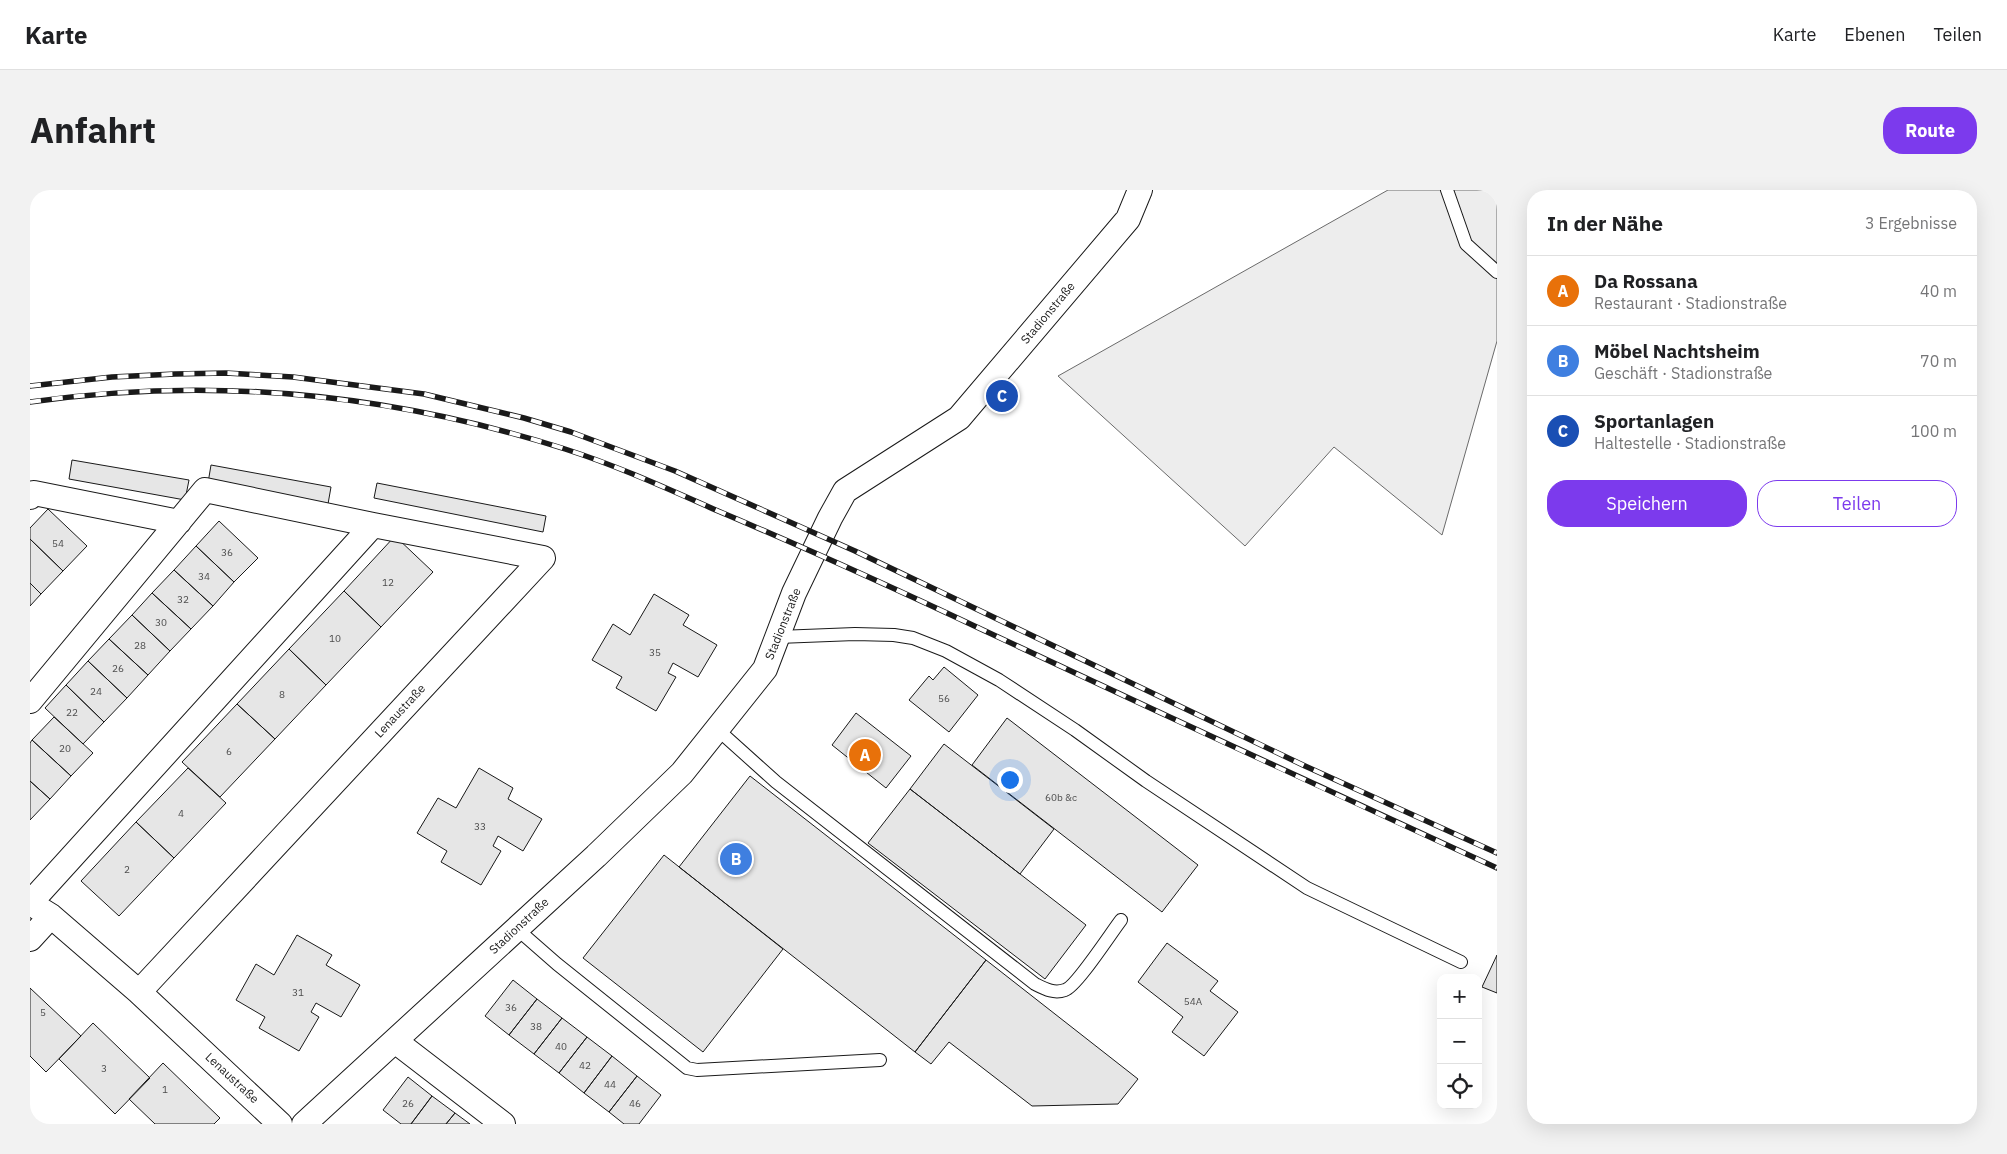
<!DOCTYPE html>
<html lang="de">
<meta charset="utf-8">
<style>
:root{--surface:#fff;--page:#f2f2f2;--text:#202124;--muted:#757577;--line:#e0e0e0;--accent:#7c3aed}
body{margin:0;font-family:"IBM Plex Sans",sans-serif;background:var(--page);color:var(--text)}
.controls{position:absolute;right:15px;bottom:15px;display:grid;overflow:hidden;border-radius:10px;box-shadow:0 5px 20px #0002}
.controls button{width:45px;height:45px;display:grid;place-items:center;padding:0;border:0;border-bottom:1px solid var(--line);background:var(--surface);color:var(--text);font:25px sans-serif}
.you{position:absolute;left:979px;top:589px;width:18px;height:18px;margin:-12px;border:4px solid #fff;border-radius:50%;background:#1a73e8;box-shadow:0 0 0 8px #1a73e833}
.badge{display:grid;place-items:center;width:32px;height:32px;border-radius:50%;background:var(--accent);color:#fff;font-size:16px;font-weight:700}
.pin{position:absolute;translate:-50% -50%;border:2px solid #fff;box-shadow:0 1px 5px #0006}
.list{margin:0;padding:0;list-style:none}
h2{display:flex;justify-content:space-between;align-items:center;height:65px;margin:0;padding:0 20px;font-size:21px}
h2 small{font-size:16px;font-weight:400;color:var(--muted)}
.list li{display:grid;grid-template-columns:32px 1fr auto;gap:15px;align-items:center;box-sizing:border-box;height:70px;padding:0 20px;border-top:1px solid var(--line)}
.list b{display:block;font-size:19px;white-space:nowrap}
.list p{margin:0;font-size:16px;white-space:nowrap;color:var(--muted)}
.list em{font-size:16px;font-style:normal;color:var(--muted)}
.actions{display:flex;gap:10px;padding:15px 20px}
.actions a{flex:1;padding:11px 0;border:1px solid var(--accent);border-radius:20px;text-align:center;font-size:18px;color:var(--accent)}
.actions .main{background:var(--accent);color:#fff}
.icon{flex:none;width:28px;height:28px;fill:none;stroke:currentColor;stroke-width:2;stroke-linecap:round;stroke-linejoin:round}
.map{position:relative;flex:none;width:1467px;height:934px;overflow:hidden;border-radius:20px}
header{display:flex;align-items:center;gap:30px;box-sizing:border-box;height:70px;padding:0 25px;background:var(--surface);border-bottom:1px solid var(--line)}
header strong{font-size:24px}
nav{display:flex;gap:28px;margin-inline-start:auto;font-size:18px}
.intro{display:flex;align-items:center;justify-content:space-between;box-sizing:border-box;height:120px;padding:0 30px}
h1{margin:0;font-size:35px}
.button{padding:12px 22px;border-radius:20px;background:var(--accent);color:#fff;font-size:18px;font-weight:700}
main{display:flex;gap:30px;padding:0 30px}
aside{flex:1;background:var(--surface);border-radius:20px;box-shadow:0 5px 20px #0002}
.map>svg:first-child{display:block}
.parking{fill:#ededed;stroke:#6a6a6a}
.building{fill:#e6e6e6;stroke:#1a1a1a}
.lines{fill:none;stroke-linecap:round;stroke-linejoin:round}
.lane-casing{stroke:#1a1a1a;stroke-width:14}
.street-casing{stroke:#1a1a1a;stroke-width:26}
.lane{stroke:#fff;stroke-width:12}
.street{stroke:#fff;stroke-width:24}
.rail-casing{stroke:#1a1a1a;stroke-width:5.5}
.rail{stroke:#fff;stroke-width:4;stroke-dasharray:11;stroke-linecap:butt}
.labels{text-anchor:middle;stroke-width:4;stroke-linejoin:round;paint-order:stroke}
.number-label{font-size:10px;fill:#4d4d4d}
.street-label{font-size:12px;fill:#1a1a1a;stroke:#fff}
</style>
<header>
<strong>Karte</strong>
<nav><a>Karte</a><a>Ebenen</a><a>Teilen</a></nav>
</header>
<div class="intro"><h1>Anfahrt</h1><a class="button">Route</a></div>
<main>
<div class="map">
<svg width="1467" height="934" viewBox="0 0 1467 934">
<rect width="100%" height="100%" fill="#fff"/>
<!-- parking -->
<path class="parking" d="M1358,0H1467V151L1412,345L1304,257L1215,356L1028,186Z"/>
<!-- building -->
<path class="building" d="M42,270L159,290L155,310L39,289Z
M181,275L301,297L298,314L178,293Z
M347,293L516,326L513,342L344,308Z
M18,319L57,356L33,381L0,349V338Z
M189,331L228,368L204,392L166,356Z
M365,346L403,382L351,437L314,401Z
M0,349L33,381L11,404L0,393Z
M166,356L204,392L183,416L144,380Z
M144,380L183,416L161,439L122,403Z
M0,393L11,404L0,416Z
M314,401L351,437L296,495L259,459Z
M122,403L161,439L140,461L102,425Z
M624,404L659,425L653,435L687,455L668,487L643,473L638,483L646,487L626,521L586,498L592,487L562,470L583,434L600,445Z
M102,425L140,461L118,485L79,449Z
M79,449L118,485L97,508L58,471Z
M259,459L296,495L245,549L207,514Z
M58,471L97,508L74,532L36,495Z
M914,477L948,505L919,542L879,510L899,486L903,490Z
M36,495L74,532L53,554L15,518Z
M207,514L245,549L190,607L152,572Z
M826,523L881,566L856,598L802,555Z
M24,527L63,563L41,586L2,550Z
M977,528L1168,675L1132,722L942,575Z
M2,550L41,586L20,609L0,591V553Z
M914,554L1024,639L990,684L880,599Z
M158,578L196,613L144,668L106,632Z
M449,578L483,598L478,609L512,629L493,661L468,646L463,656L471,661L451,695L411,672L417,661L387,643L408,608L426,618Z
M720,586L956,770L885,862L649,677Z
M0,591L20,609L0,630Z
M880,599L1056,735L1015,789L838,653Z
M106,632L144,668L89,726L51,691Z
M634,665L753,759L673,862L553,768Z
M267,745L302,765L296,775L330,795L311,827L286,813L281,822L289,827L269,861L229,838L235,827L206,810L226,774L244,785Z
M1137,753L1188,791L1180,801L1208,822L1174,866L1142,842L1153,827L1108,792Z
M1467,765V803L1452,797Z
M956,770L1108,889L1088,914L1002,916L919,852L901,874L885,862Z
M483,790L507,809L479,845L455,826Z
M0,798L51,846L16,882L0,866Z
M507,809L532,828L504,864L479,845Z
M532,828L557,847L529,883L504,864Z
M63,833L120,888L85,924L29,869Z
M557,847L582,866L554,903L529,883Z
M582,866L607,886L579,922L554,903Z
M133,873L190,928L184,934H125L99,909Z
M607,886L631,905L609,934H594L579,922Z
M378,887L402,906L381,934H371L353,920Z
M402,906L425,923L416,934H381Z
M425,923L440,934H416Z"/>
<g class="lines">
<defs>
<path id="lane" d="M1417,0L1436,54L1467,82
M748,447L825,444L864,445L883,448L916,461L969,490L1045,540L1116,591L1277,698L1431,772
M687,539L746,592L1005,794C1015,799 1024,804 1035,800C1046,797 1081,743 1091,730
M487,739L527,774L657,878L667,880L850,870"/>
<path id="street" d="M0,307L4,303L149,332
M0,511L175,300L343,335L513,368L109,802
M0,713L343,335
M0,713L21,726L109,802L250,934
M0,749L21,726
M365,851L473,934
M274,934L566,666L652,583L735,479L764,403L800,328L815,301L929,228L1098,29L1110,0"/>
</defs>
<!-- lane casing -->
<use href="#lane" class="lane-casing"/>
<!-- street casing -->
<use href="#street" class="street-casing"/>
<!-- lane -->
<use href="#lane" class="lane"/>
<!-- street -->
<use href="#street" class="street"/>
<defs>
<path id="rail" d="M0,196L82,187L145,184L196,183L263,187L394,204L494,228L541,242L645,281L825,361L1275,576L1467,663
M0,212C181,186 362,204 535,259C588,276 638,299 688,321C778,359 866,399 953,440C1124,520 1296,600 1467,678"/>
</defs>
<!-- rail casing -->
<use href="#rail" class="rail-casing"/>
<!-- rail -->
<use href="#rail" class="rail"/>
</g>
<g class="labels">
<!-- number labels -->
<g class="number-label">
<text x="28" y="357">54</text>
<text x="197" y="366">36</text>
<text x="174" y="390">34</text>
<text x="358" y="396">12</text>
<text x="153" y="413">32</text>
<text x="131" y="436">30</text>
<text x="305" y="452">10</text>
<text x="110" y="459">28</text>
<text x="625" y="466">35</text>
<text x="88" y="482">26</text>
<text x="66" y="505">24</text>
<text x="252" y="508">8</text>
<text x="914" y="512">56</text>
<text x="42" y="526">22</text>
<text x="35" y="562">20</text>
<text x="199" y="565">6</text>
<text x="1031" y="611">60b &amp;c</text>
<text x="151" y="627">4</text>
<text x="450" y="640">33</text>
<text x="97" y="683">2</text>
<text x="268" y="806">31</text>
<text x="1163" y="815">54A</text>
<text x="481" y="821">36</text>
<text x="13" y="826">5</text>
<text x="506" y="840">38</text>
<text x="531" y="860">40</text>
<text x="555" y="879">42</text>
<text x="74" y="882">3</text>
<text x="580" y="898">44</text>
<text x="135" y="903">1</text>
<text x="378" y="917">26</text>
<text x="605" y="917">46</text>
</g>
<!-- street labels -->
<g class="street-label">
<text transform="translate(1018 123) rotate(-50)" y="4">Stadionstraße</text>
<text transform="translate(753 434) rotate(-68)" y="4">Stadionstraße</text>
<text transform="translate(370 521) rotate(-47)" y="4">Lenaustraße</text>
<text transform="translate(489 736) rotate(-43)" y="4">Stadionstraße</text>
<text transform="translate(202 888) rotate(43)" y="4">Lenaustraße</text>
</g>
</g>
</svg>
<div class="controls">
<button>+</button>
<button>−</button>
<button><svg class="icon" aria-label="locate" viewBox="0 0 24 24"><circle cx="12" cy="12" r="6"/><path d="M12 2v4M12 18v4M2 12h4M18 12h4"/></svg></button>
</div>
<div class="you"></div>
<div class="pin badge" style="left:835px;top:565px;background:#e8710a">A</div>
<div class="pin badge" style="left:706px;top:669px;background:#3f7fe0">B</div>
<div class="pin badge" style="left:972px;top:206px;background:#1a4fb4">C</div>
</div>
<aside>
<h2>In der Nähe<small>3 Ergebnisse</small></h2>
<ul class="list">
<li><span class="badge" style="background:#e8710a">A</span><div><b>Da Rossana</b><p>Restaurant · Stadionstraße</p></div><em>40 m</em></li>
<li><span class="badge" style="background:#3f7fe0">B</span><div><b>Möbel Nachtsheim</b><p>Geschäft · Stadionstraße</p></div><em>70 m</em></li>
<li><span class="badge" style="background:#1a4fb4">C</span><div><b>Sportanlagen</b><p>Haltestelle · Stadionstraße</p></div><em>100 m</em></li>
</ul>
<div class="actions"><a class="main">Speichern</a><a>Teilen</a></div>
</aside>
</main>
